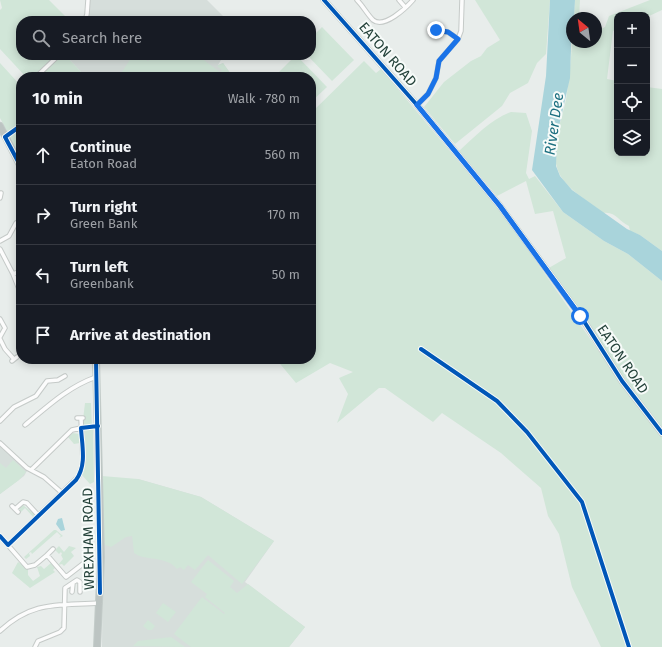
<!DOCTYPE html>
<meta charset="utf-8">
<style>
:root{--surface:#171b24;--page:#242831;--text:#f1f3f6;--muted:#9ea1a6;--line:#363941}
body{margin:0;font-family:"Fira Sans",sans-serif;background:var(--page);color:var(--text)}
.controls{position:absolute;right:12px;top:12px;display:grid;overflow:hidden;border-radius:8px;box-shadow:0 2px 10px #0003}
.controls button{width:36px;height:36px;display:grid;place-items:center;padding:0;border:0;border-bottom:1px solid var(--line);background:var(--surface);color:var(--text);font:20px sans-serif}
.compass{position:absolute;left:566px;top:12px;width:36px;height:36px;border-radius:50%;background:var(--surface);box-shadow:0 2px 10px #0003;rotate:331deg}
.stop{position:absolute;width:12px;height:12px;margin:-9px;border:3px solid #1a73e8;border-radius:50%;background:#fff}
.stop.end{background:#1a73e8;border-color:#fff;box-shadow:0 1px 4px #0008}
.list{margin:0;padding:0;list-style:none}
h2{display:flex;justify-content:space-between;align-items:center;height:52px;margin:0;padding:0 16px;font-size:17px}
h2 small{font-size:13px;font-weight:400;color:var(--muted)}
.list li{display:grid;grid-template-columns:26px 1fr auto;gap:12px;align-items:center;box-sizing:border-box;height:60px;padding:0 16px;border-top:1px solid var(--line)}
.list b{display:block;font-size:15px;white-space:nowrap}
.list p{margin:0;font-size:13px;white-space:nowrap;color:var(--muted)}
.list em{font-size:13px;font-style:normal;color:var(--muted)}
.icon{flex:none;width:22px;height:22px;fill:none;stroke:currentColor;stroke-width:2;stroke-linecap:round;stroke-linejoin:round}
.map{position:relative;flex:none;width:662px;height:647px;overflow:hidden}
.search{position:absolute;background:var(--surface);box-shadow:0 2px 10px #0003;left:16px;top:16px;width:300px;height:44px;display:flex;align-items:center;gap:10px;box-sizing:border-box;padding:0 14px;border-radius:16px;color:var(--muted);font-size:15px}
.panel{position:absolute;background:var(--surface);box-shadow:0 2px 10px #0003;left:16px;top:72px;width:300px;height:292px;border-radius:16px}
.map>svg:first-child{display:block}
.built{fill:#d6dedb}
.green{fill:#d1e6d8}
.water{fill:#a9d4db}
.lines{fill:none;stroke-linecap:round;stroke-linejoin:round}
.street-casing{stroke:#c5cac8;stroke-width:5.5}
.secondary-casing{stroke:#c3cbc8;stroke-width:7}
.highway-casing{stroke:#c3ccc9;stroke-width:8}
.street{stroke:#fcfcfc;stroke-width:3.5}
.secondary{stroke:#fcfcfc;stroke-width:5}
.highway{stroke:#bcc4c2;stroke-width:6}
.cycleway-casing{stroke:#f7fbf9;stroke-width:6}
.cycleway{stroke:#0057b8;stroke-width:4}
.route{stroke:#1a73e8;stroke-width:5}
.labels{text-anchor:middle;stroke-width:4;stroke-linejoin:round;paint-order:stroke}
.street-label{font-size:14px;fill:#24423a;stroke:#f7fbf9}
.water-label{font-size:15px;font-style:italic;fill:#1c6f80;stroke:#f7fbf9}
</style>
<div class="map">
<svg width="662" height="647" viewBox="0 0 662 647">
<rect width="100%" height="100%" fill="#e8edeb"/>
<!-- built -->
<path class="built" d="M89,0H207L228,21H86L89,13Z
M65,55H224L218,65L223,63L233,77H86Z
M0,446L27,471L24,476L0,494Z
M138,479L201,497L274,541L245,582L305,627L289,647H102L103,544Z"/>
<!-- green -->
<path class="green" d="M0,0H49L70,21H21V55H57L33,77H26L0,49V10L2,8Z
M475,0H550L546,54L537,63L528,83L510,93L502,106L455,144L424,107L444,82L471,61L481,56L487,48L500,40Z
M575,0H580L579,18H574Z
M650,0H662V10L647,17V15H617V29L613,31L607,79L617,81V153H647V87L662,89V251L640,235L630,231L629,226C619,222 616,211 603,213C589,201 569,191 560,175C548,152 561,123 566,100C569,81 571,61 572,42H596V32L605,27L609,16Z
M322,27L354,60L332,81L307,55H311V38Z
M60,55H65L86,77H38Z
M133,55H140L148,61L153,55H197L220,72L222,70L217,66L223,63L233,77H122L120,75Z
M296,55L327,87L311,102V77L275,76Z
M364,61L376,73L381,69L506,218L614,373L662,436V647H601L572,587L559,534L548,516L541,488L501,453L442,413L433,422L385,388H379L337,423L348,394L339,378L353,372L330,363L296,383L276,359H311V113Z
M0,63L21,86V158L0,118Z
M511,112L526,113L532,131L526,173L529,179L535,176L563,212L604,241L628,254L662,281V428L616,367L574,302L547,269L566,258L553,211L535,214L526,181L497,196L459,151C475,137 491,119 511,112Z
M85,403H91L92,427L82,428Z
M93,429L94,482L90,484L81,474L84,463L82,430Z
M73,433L79,434L80,443L74,444L68,437Z
M13,460L26,472L19,480L0,494V463L6,468Z
M102,476L138,479L201,497L274,541L242,584L208,555L195,570L188,565L184,570L180,567L177,569C174,566 171,563 167,562C156,557 144,560 134,553L132,536L126,537L111,547L103,544Z
M23,505L34,514V518L25,508L18,515L20,512L19,508Z
M54,530H56L63,536L59,538L61,536L57,532L32,554L31,552L29,553L30,556L26,559L24,557Z
M59,546L64,552L69,546L76,548L71,552L74,556L64,566L62,564L58,565L63,559L61,555L62,554L61,552L59,554L55,550Z
M208,560L234,581L230,587L237,593L248,584L305,627L289,647H191L174,634L202,597L224,614L225,613L205,597L207,594L191,582Z
M18,562L28,569V575L33,581L40,576L37,567L41,566L44,569L51,563L55,568L53,570L55,572L30,588L12,573Z
M163,603L176,612L168,622L156,613Z
M148,620L155,626L152,630H148L143,626Z
M171,637L185,647L133,646L138,641Z"/>
<!-- water -->
<path class="water" d="M550,0H575L574,18H572L570,78L557,135L556,166L560,176L572,190L627,229L640,235L662,251V281L628,254L604,241L563,212L532,170L546,76Z
M62,518L65,530L61,531L56,524L58,519Z"/>
<g class="lines">
<defs>
<path id="street" d="M357,0C363,6 367,14 373,20C384,29 406,8 413,0
M399,0L405,7
M85,21L87,14L88,0
M430,31L448,32L458,39
M36,77L59,55
M417,105L428,94L436,78L439,61L458,39L461,31L462,0
M0,198L1,193
M0,241L9,236L16,223
M0,249L13,274L21,294
M13,274L21,271
M0,319L5,328L0,337
M0,339L5,349L13,358
M12,361L17,357
M77,418H83
M0,421L14,407L36,396L47,381L58,380L65,376
M25,425C48,406 68,387 96,377
M0,443L27,468L44,477L61,492
M31,470L72,430L81,428
M12,506L18,512
M15,509L23,502L27,503L38,515
M0,536L27,567L35,565L47,555L66,577L88,560
M8,545L79,476L83,462L81,418
M47,555L53,549
M72,592L73,583
M0,631C33,600 59,606 100,603
M35,647L38,641L60,632L64,628L65,588L77,580L80,582V592"/>
<path id="secondary" d="M324,0L417,105L500,206L580,315L622,381L662,433"/>
<path id="highway" d="M0,126L21,167
M96,359L101,557L97,647"/>
</defs>
<!-- street casing -->
<use href="#street" class="street-casing"/>
<!-- secondary casing -->
<use href="#secondary" class="secondary-casing"/>
<!-- highway casing -->
<use href="#highway" class="highway-casing"/>
<!-- street -->
<use href="#street" class="street"/>
<!-- secondary -->
<use href="#secondary" class="secondary"/>
<!-- highway -->
<use href="#highway" class="highway"/>
<defs>
<path id="cycleway" d="M324,0L417,105L500,206L580,315L622,381L662,433
M21,123L19,127L5,137L21,167
M421,349L497,401L527,432L582,502L629,647
M96,359L100,593
M0,536L8,545L76,480C87,465 82,446 81,428L98,426"/>
</defs>
<!-- cycleway casing -->
<use href="#cycleway" class="cycleway-casing"/>
<!-- cycleway -->
<use href="#cycleway" class="cycleway"/>
</g>
<g class="lines">
<!-- route -->
<path class="route" d="M436,30L448,32L458,39L439,61L436,78L428,94L417,105L500,206L580,316"/>
</g>
<g class="labels">
<!-- street labels -->
<g class="street-label">
<text transform="translate(388 54) rotate(49)" y="5">EATON ROAD</text>
<text transform="translate(623 359) rotate(56)" y="5">EATON ROAD</text>
<text transform="translate(88 539) rotate(-91)" y="5">WREXHAM ROAD</text>
</g>
<!-- water labels -->
<g class="water-label">
<text transform="translate(554 124) rotate(-82)" y="5">River Dee</text>
</g>
</g>
</svg>
<div class="controls">
<button>+</button>
<button>−</button>
<button><svg class="icon" aria-label="locate" viewBox="0 0 24 24"><circle cx="12" cy="12" r="6"/><path d="M12 2v4M12 18v4M2 12h4M18 12h4"/></svg></button>
<button><svg class="icon" aria-label="layers" viewBox="0 0 24 24"><path d="M12 4l9 5-9 5-9-5zM3 14l9 5 9-5"/></svg></button>
</div>
<svg class="compass" viewBox="-18 -18 36 36"><path d="M0-13l5 13h-10z" fill="#e53935"/><path d="M0 13l5-13h-10z" fill="#9ea1a6"/></svg>
<div class="stop" style="left:580px;top:316px"></div>
<div class="stop end" style="left:436px;top:30px"></div>
<div class="search"><svg class="icon" aria-label="search" viewBox="0 0 24 24"><circle cx="10" cy="10" r="6"/><path d="M15 15l6 6"/></svg>Search here</div>
<section class="panel">
<h2>10 min<small>Walk · 780 m</small></h2>
<ul class="list">
<li><svg class="icon" aria-label="ahead" viewBox="0 0 24 24"><path d="M12 20V5M6 11l6-6 6 6"/></svg><div><b>Continue</b><p>Eaton Road</p></div><em>560 m</em></li>
<li><svg class="icon" aria-label="right" viewBox="0 0 24 24"><path d="M7 20v-9h11M14 6l5 5-5 5"/></svg><div><b>Turn right</b><p>Green Bank</p></div><em>170 m</em></li>
<li><svg class="icon" aria-label="left" viewBox="0 0 24 24"><path d="M17 20v-9H6M10 6l-5 5 5 5"/></svg><div><b>Turn left</b><p>Greenbank</p></div><em>50 m</em></li>
<li><svg class="icon" aria-label="arrive" viewBox="0 0 24 24"><path d="M6 21V4h12l-3 4 3 4H6"/></svg><div><b>Arrive at destination</b></div></li>
</ul>
</section>
</div>
